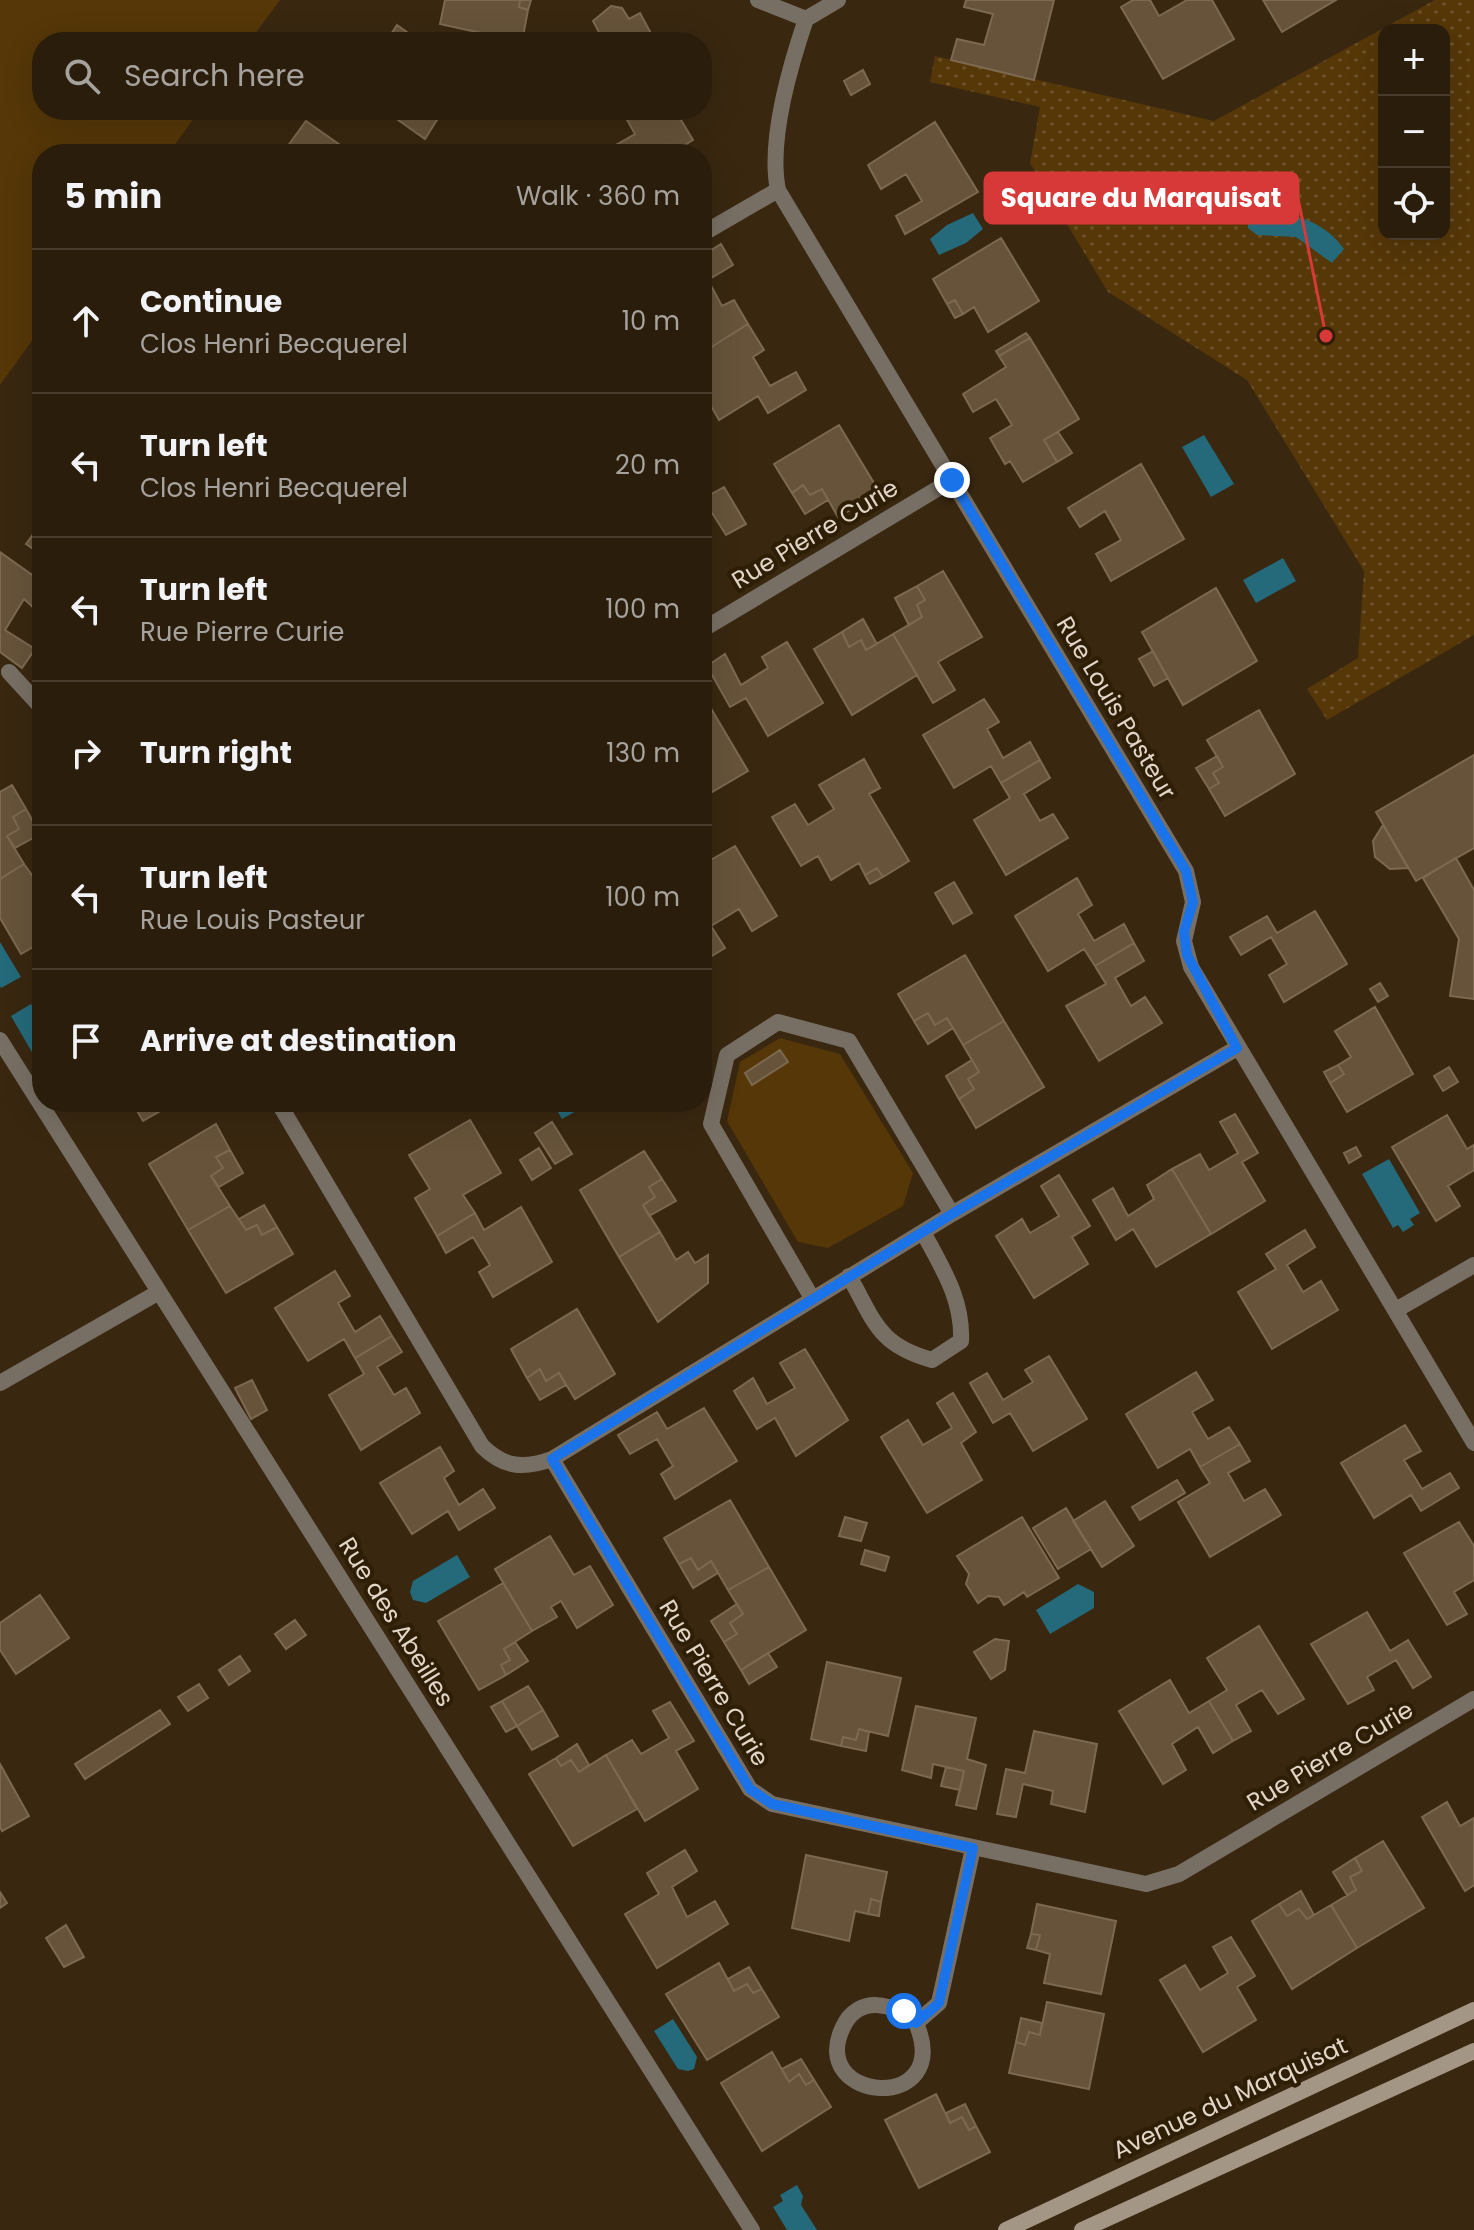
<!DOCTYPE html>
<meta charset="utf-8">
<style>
:root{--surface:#2b1d0c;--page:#332615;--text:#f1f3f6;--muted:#a6a29d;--line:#473b2d}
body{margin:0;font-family:Poppins,sans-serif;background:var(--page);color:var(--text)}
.controls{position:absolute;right:24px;top:24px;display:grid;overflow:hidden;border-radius:16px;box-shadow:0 8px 32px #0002}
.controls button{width:72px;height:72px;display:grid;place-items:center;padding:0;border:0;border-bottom:2px solid var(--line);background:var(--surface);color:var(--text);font:40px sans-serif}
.stop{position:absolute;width:24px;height:24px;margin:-18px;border:6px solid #1a73e8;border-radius:50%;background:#fff}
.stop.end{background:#1a73e8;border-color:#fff;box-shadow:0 2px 8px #0008}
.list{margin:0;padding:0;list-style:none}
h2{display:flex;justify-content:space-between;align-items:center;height:104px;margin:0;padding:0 32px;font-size:34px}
h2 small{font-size:26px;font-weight:400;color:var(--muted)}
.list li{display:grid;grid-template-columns:52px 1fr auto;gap:24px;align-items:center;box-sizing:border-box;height:144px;padding:0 32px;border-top:2px solid var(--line)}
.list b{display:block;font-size:30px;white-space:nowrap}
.list p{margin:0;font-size:26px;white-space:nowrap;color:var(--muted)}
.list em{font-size:26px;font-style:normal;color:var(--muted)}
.icon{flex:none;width:44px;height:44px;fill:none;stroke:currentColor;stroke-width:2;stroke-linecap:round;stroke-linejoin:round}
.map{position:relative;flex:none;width:1474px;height:2230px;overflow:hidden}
.search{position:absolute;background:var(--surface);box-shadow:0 8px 32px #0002;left:32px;top:32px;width:680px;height:88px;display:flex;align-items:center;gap:20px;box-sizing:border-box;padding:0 28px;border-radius:32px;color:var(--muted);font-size:30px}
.panel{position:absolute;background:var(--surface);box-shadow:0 8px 32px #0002;left:32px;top:144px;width:680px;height:968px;border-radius:32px}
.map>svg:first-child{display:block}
.green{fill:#553708}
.park{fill:url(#park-dots);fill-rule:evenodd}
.water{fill:#246a7a}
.building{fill:#66533a;stroke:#7d6950;stroke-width:2}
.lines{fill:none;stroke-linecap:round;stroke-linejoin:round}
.street{stroke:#786f64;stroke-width:16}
.secondary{stroke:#a49684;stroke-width:16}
.route{stroke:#1a73e8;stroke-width:10}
.labels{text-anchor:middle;stroke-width:8;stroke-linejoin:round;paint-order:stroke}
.street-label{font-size:24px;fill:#e1d6c8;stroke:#2e1e06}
.leader{fill:none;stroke:#d73938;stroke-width:3}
.callout-dot{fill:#d73938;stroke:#2e1e06;stroke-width:3}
.callout{fill:#d73938;stroke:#d73938;stroke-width:3}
.callout-label{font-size:26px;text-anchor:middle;font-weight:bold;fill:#fff}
</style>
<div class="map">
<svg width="1474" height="2230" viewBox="0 0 1474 2230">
<defs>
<pattern id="park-dots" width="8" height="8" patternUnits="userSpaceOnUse" patternTransform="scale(2)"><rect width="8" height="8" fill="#553708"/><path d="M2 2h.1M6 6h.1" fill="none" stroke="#6d532a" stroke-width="1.8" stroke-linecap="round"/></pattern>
</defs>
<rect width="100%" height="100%" fill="#392710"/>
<!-- green -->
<path class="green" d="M0,0H280L249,42H42V110H200L168,154H42V327L0,385Z
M780,1038L840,1054L913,1173L903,1206L828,1248L798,1242L727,1121L740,1062Z"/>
<!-- park -->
<path class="park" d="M1435,0H1474V635L1327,720L1307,689L1358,658L1364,571L1247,380L1108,292L1030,163L1040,107L930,82L935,56L1214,121ZM1384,30H1444V234H1384Z"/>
<!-- water -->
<path class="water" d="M1261,212C1293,213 1325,221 1344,249L1332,263L1296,237L1257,235L1248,228V221Z
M973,213L983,229L966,243L939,255L930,239L947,225Z
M1204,435L1234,484L1211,497L1182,447Z
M1283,558L1296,581L1256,603L1243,580Z
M0,942L21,977L1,988L0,986Z
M31,1004L42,1024V1049L33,1054L11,1016Z
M552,1102H592L562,1119Z
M1389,1159L1420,1213L1410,1219L1414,1225L1403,1232L1398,1225L1393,1228L1362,1174Z
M457,1555L470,1577L426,1603L413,1600L410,1592L413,1581Z
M1078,1584L1094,1592V1608L1050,1634L1036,1610Z
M673,2019L697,2057L694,2069L688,2071L678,2069L654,2031Z
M797,2185L803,2196L801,2205L817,2230H787L773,2207L783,2201L780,2195Z"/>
<!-- building -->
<path class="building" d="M445,0H520L519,7L528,10L522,42L440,24Z
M520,0H531L528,10L519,7Z
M966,0H1054L1034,80L951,60L957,39L984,45L993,14L964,7Z
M1133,0H1150L1159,16L1187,0H1212L1234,39L1163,79L1121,7Z
M1263,0H1336L1282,32Z
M611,6L622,8L629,19L640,13L654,39L649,42H590L601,36L593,21Z
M397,25L421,42H386Z
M863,70L870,84L851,95L844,81Z
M384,110H438L442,112L425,139Z
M635,110H675L693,140L680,148L683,154H600L635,134L625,116Z
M306,121L353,154H282Z
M935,122L978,192L905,234L896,216L922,201L906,174L881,189L868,165Z
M1001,238L1039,301L988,332L974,307L963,314L955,300L947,304L933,279Z
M721,244L733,265L708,280L722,306L734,300L748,324L702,353V256Z
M955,300L963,314L955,318L947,304Z
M748,324L764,350L753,357L770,386L796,372L806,390L768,413L758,396L719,420L702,390V353Z
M1026,333L1030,338L999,356L996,351Z
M1030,338L1079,419L1044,440L1057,462L1023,482L1010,461L1005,464L990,438L1012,425L996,399L973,412L963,394L1006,367L999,356Z
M839,425L880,493L838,517L822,489L810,495L803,485L792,493L774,464Z
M1058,432L1072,453L1057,462L1044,440Z
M1141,464L1184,539L1111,581L1096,554L1121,540L1105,511L1080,527L1068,508Z
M803,485L810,495L822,489L828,500L805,514L792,493Z
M724,487L746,524L726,535L709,508L702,512V490L706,497Z
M42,522V555L26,544Z
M0,552L42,582V600L35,609L24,599L5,630L35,649L22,668L0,652Z
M943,571L982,637L938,662L955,690L933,703L893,634L922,617L917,605L925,600L917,586Z
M917,586L925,600L917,605L922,617L909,625L895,598Z
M1216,588L1257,661L1183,705L1142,632Z
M863,619L877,644L866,650L861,640L849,647L842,632Z
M842,632L849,647L861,640L866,650L893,634L917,675L852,715L814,649Z
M787,642L823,703L768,736L746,698L730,707L707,666L725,654L741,685L768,668L762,657Z
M1153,651L1168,678L1154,686L1139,659Z
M984,699L999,722L987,729L1003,758L1030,742L1040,760L1001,783L991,766L954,788L923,735Z
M709,705L748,771L702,798V708Z
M1259,710L1295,774L1225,816L1209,789L1219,783L1213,773L1223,767L1207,740Z
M1474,755V848L1416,881L1376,812Z
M1217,756L1223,767L1213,773L1219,783L1209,789L1196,768Z
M864,759L880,788L869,794L909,861L883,877L877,868L865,875L859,863L831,880L818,856L801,866L772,817L795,804L808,825L834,809L819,785Z
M1040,760L1050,778L1024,794L1040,821L1053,814L1068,838L1006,875L974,820L1010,798L1001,783Z
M12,785L26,809L13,817L19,829L7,836L24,864L0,879V792Z
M26,809L40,834L15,848L7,836L19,829L13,817Z
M1383,825L1408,868L1390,869L1375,857L1373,841Z
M735,846L777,916L752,931L739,909L711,926L725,948L707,959L702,951V865Z
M1456,858L1474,890V999L1450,996L1459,939L1423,878Z
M24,864L42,889V942L21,954L0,918V879Z
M877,868L883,877L870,884L865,875Z
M1077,878L1092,905L1078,914L1094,941L1124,924L1134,943L1095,966L1084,949L1048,971L1015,916Z
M954,882L972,913L953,924L935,893Z
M1315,911L1347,964L1284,1002L1269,975L1287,964L1271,937L1241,955L1230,937L1267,916L1277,933Z
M1134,943L1144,961L1115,978L1131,1006L1145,997L1162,1023L1099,1061L1066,1006L1106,984L1095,966Z
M965,955L1004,1021L963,1045L947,1018L935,1025L928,1013L914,1021L898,994Z
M1380,983L1388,996L1378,1002L1370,989Z
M1375,1007L1413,1074L1347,1112L1330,1083L1344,1074L1338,1065L1351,1057L1335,1031Z
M928,1013L935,1025L947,1018L953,1028L928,1044L914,1021Z
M1004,1021L1044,1087L976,1128L959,1099L974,1089L968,1079L979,1072L963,1045Z
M780,1050L788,1062L752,1085L745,1073Z
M972,1060L979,1072L968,1079L974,1089L959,1099L946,1076Z
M1338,1065L1344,1074L1330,1083L1324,1072Z
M1449,1067L1458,1082L1443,1091L1434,1076Z
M132,1102H176L143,1121Z
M404,1102H422L409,1110Z
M1235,1114L1258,1153L1242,1162L1265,1201L1211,1234L1172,1169L1200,1154L1209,1170L1238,1153L1220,1122Z
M1447,1115L1467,1149L1474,1145V1170L1448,1186L1460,1206L1436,1221L1392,1147Z
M470,1120L501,1173L463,1195L475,1213L437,1236L415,1198L430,1189L409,1155Z
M552,1122L572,1154L555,1164L535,1133Z
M216,1124L230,1150L216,1157L223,1168L211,1176L230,1206L188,1230L149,1164Z
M1356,1147L1361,1156L1349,1163L1344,1153Z
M539,1148L551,1168L532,1180L520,1160Z
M230,1150L243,1173L219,1187L211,1176L223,1168L216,1157Z
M644,1151L662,1179L649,1187L655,1197L643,1205L660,1232L619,1257L580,1190Z
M1172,1169L1211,1234L1156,1267L1133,1229L1116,1240L1093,1200L1113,1188L1128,1216L1154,1199L1147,1185Z
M1059,1175L1090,1226L1072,1237L1088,1264L1034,1298L996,1236L1022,1219L1030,1233L1059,1216L1041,1186Z
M662,1179L676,1201L649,1216L643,1205L655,1197L649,1187Z
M264,1205L277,1227L262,1235L257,1225L246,1230L239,1219Z
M230,1206L246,1230L257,1225L262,1235L277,1227L293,1254L226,1293L188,1230Z
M521,1207L552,1262L493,1297L479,1272L490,1265L473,1237L446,1253L437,1236L475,1213L484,1230Z
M1305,1230L1315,1247L1287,1265L1303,1292L1321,1281L1338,1310L1272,1349L1238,1292L1276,1269L1266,1254Z
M660,1232L676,1260L688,1252L695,1263L708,1255V1283L658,1322L619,1257Z
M335,1271L350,1296L338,1303L355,1332L380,1316L392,1336L355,1358L344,1339L308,1361L275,1308Z
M577,1309L615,1374L575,1399L559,1373L546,1381L540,1369L527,1378L511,1349Z
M392,1336L402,1352L377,1367L394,1395L406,1388L420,1413L361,1450L329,1395L364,1374L355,1358Z
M805,1349L848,1420L796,1456L775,1418L757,1429L734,1391L753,1378L767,1404L795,1388L780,1363Z
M1049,1356L1087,1419L1033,1451L1010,1413L993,1423L970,1383L987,1373L1003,1400L1033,1382L1025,1370Z
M540,1369L546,1381L559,1373L566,1385L540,1400L527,1378Z
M1196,1372L1213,1400L1192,1412L1208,1439L1229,1427L1240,1444L1200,1467L1190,1449L1158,1468L1126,1414Z
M252,1380L267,1410L251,1419L235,1388Z
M953,1393L976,1432L961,1443L982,1480L927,1513L881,1437L908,1420L923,1445L952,1428L937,1403Z
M704,1408L737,1461L675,1499L661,1474L673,1466L657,1439L630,1454L618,1435L657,1412L667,1429Z
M1405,1425L1421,1451L1404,1460L1422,1489L1450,1473L1459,1488L1421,1511L1411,1495L1374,1518L1341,1463Z
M1240,1444L1250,1461L1228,1473L1244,1501L1265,1489L1281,1515L1210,1557L1178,1502L1210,1483L1200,1467Z
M440,1447L454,1471L444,1478L459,1505L483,1489L495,1508L459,1530L448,1511L412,1534L380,1483Z
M1177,1480L1185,1493L1140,1520L1132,1507Z
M730,1500L769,1567L728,1590L711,1561L698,1570L691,1558L679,1564L664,1538Z
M1105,1501L1134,1546L1102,1567L1073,1521Z
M1066,1508L1091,1549L1058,1569L1033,1528Z
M845,1517L867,1523L861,1541L839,1536Z
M1022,1517L1059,1578L1027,1597L1024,1592L1004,1605L999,1597L988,1596L978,1603L966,1584L969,1574L957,1556Z
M1459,1522L1474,1546V1580L1454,1592L1467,1614L1447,1625L1404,1553Z
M550,1536L574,1575L590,1566L613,1605L577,1628L561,1601L551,1607L557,1617L532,1631L495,1569Z
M865,1550L889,1557L885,1571L861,1564Z
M691,1558L698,1570L711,1561L718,1573L693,1588L679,1564Z
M769,1567L806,1630L741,1670L724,1642L737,1634L730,1623L743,1614L728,1590Z
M503,1583L532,1631L504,1649L510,1660L501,1665L506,1675L479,1690L438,1621Z
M40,1595L69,1638L16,1674L0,1650V1623Z
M737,1604L743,1614L730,1623L737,1634L724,1642L711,1621Z
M1367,1612L1390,1651L1408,1640L1431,1677L1413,1688L1396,1660L1367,1677L1374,1690L1348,1704L1311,1644Z
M295,1620L306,1635L286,1649L275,1634Z
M1259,1626L1304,1699L1278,1714L1262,1690L1236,1705L1251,1731L1233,1741L1209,1701L1227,1690L1207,1658Z
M995,1639L1009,1641L1005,1670L991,1679L974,1652Z
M515,1642L528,1661L506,1675L501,1665L510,1660L504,1649Z
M768,1653L777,1667L749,1684L741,1670Z
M240,1656L250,1671L229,1685L219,1670Z
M827,1662L901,1678L888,1736L859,1729L856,1740L843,1737L841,1746L811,1739Z
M1170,1680L1189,1713L1209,1701L1233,1741L1213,1753L1198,1727L1172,1744L1186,1770L1163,1784L1119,1711Z
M199,1684L208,1698L188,1711L178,1697Z
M528,1686L543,1710L517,1726L502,1701Z
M502,1701L517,1726L506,1732L491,1707Z
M670,1702L694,1741L676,1751L698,1789L645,1821L606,1755L632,1740L641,1754L669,1738L653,1711Z
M916,1706L976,1718L967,1759L986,1765L976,1809L956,1805L964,1771L933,1764L931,1778L902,1770Z
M160,1710L170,1724L85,1779L75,1764Z
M543,1710L558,1736L532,1750L517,1726Z
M859,1729L869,1732L866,1751L841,1746L843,1737L856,1740Z
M1034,1731L1097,1744L1085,1812L1051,1804L1053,1791L1023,1784L1016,1817L997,1814L1006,1769L1025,1773Z
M577,1744L589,1765L579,1772L571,1760L561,1766L556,1758Z
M606,1755L637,1809L573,1846L529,1774L556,1758L561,1766L571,1760L579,1772Z
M0,1764L29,1816L2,1831L0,1827Z
M946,1767L964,1771L960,1790L941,1786Z
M1447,1802L1460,1826L1474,1818V1885L1465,1891L1422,1817Z
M1383,1841L1424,1908L1357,1948L1331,1905L1356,1890L1350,1877L1362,1871L1355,1858Z
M685,1850L697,1871L672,1887L687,1917L715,1901L728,1924L657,1968L625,1914L659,1894L647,1873Z
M806,1855L887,1872L881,1902L871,1899L868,1914L855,1911L849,1941L792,1928Z
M1355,1858L1362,1871L1350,1877L1356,1890L1347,1895L1333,1872Z
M1301,1891L1314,1915L1307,1919L1299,1909L1287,1916L1279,1904Z
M0,1892L7,1903L0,1908Z
M871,1899L881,1902L879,1916L868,1914Z
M1037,1904L1116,1921L1101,1994L1044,1983L1050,1954L1036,1950L1040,1935L1031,1934Z
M1279,1904L1287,1916L1299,1909L1307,1919L1331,1905L1357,1948L1292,1989L1252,1921Z
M66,1925L84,1957L64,1967L46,1938Z
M1031,1934L1040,1935L1036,1950L1027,1948Z
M1231,1937L1255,1976L1237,1987L1256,2020L1203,2052L1160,1980L1185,1965L1200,1990L1228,1973L1213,1947Z
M719,1963L734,1991L747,1984L753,1993L762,1989L779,2017L707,2060L666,1994Z
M749,1967L762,1989L753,1993L747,1984L734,1991L728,1979Z
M1047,2002L1104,2014L1089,2089L1009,2073L1016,2042L1025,2045L1029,2032L1040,2035Z
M1021,2018L1042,2023L1040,2035L1029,2032L1025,2045L1016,2042Z
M772,2052L789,2082L799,2074L806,2085L814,2080L831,2107L762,2151L721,2083Z
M801,2059L814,2080L806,2085L799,2074L789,2082L782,2069Z
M936,2094L950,2123L962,2117L969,2130L976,2126L990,2152L919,2188L885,2120Z
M965,2104L976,2126L969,2130L962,2117L950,2123L946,2113Z"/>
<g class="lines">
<!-- street -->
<path class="street" d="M758,0L806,19
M838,0L806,19C790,66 768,141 778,190L1186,871L1193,902L1184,941L1191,967L1474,1443
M702,234L778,190
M702,630L952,480
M9,672L42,708
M0,1040L752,2230
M278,1102L482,1446C504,1468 524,1469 552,1459L750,1789L772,1804L1146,1884L1179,1874L1474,1699
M849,1276C875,1322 878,1345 932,1360L961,1341C963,1299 942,1268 923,1232
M812,1298L711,1124L727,1055L778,1022L849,1041L952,1214
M1396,1310L1474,1265
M0,1383L159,1292
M552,1459L952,1214L1237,1048
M916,2023C955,2115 806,2103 843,2027C858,1995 894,2002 916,2023L939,2003L973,1848"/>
<!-- secondary -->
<path class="secondary" d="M1006,2230L1474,2010
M1082,2230L1474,2051"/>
</g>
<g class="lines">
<!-- route -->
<path class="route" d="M904,2011L916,2023L939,2003L973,1848L772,1804L750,1789L552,1459L952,1214L1237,1048L1187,955L1184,932L1193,902L1186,871L952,480"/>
</g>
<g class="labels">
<!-- street labels -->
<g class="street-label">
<text transform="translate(815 534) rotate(-31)" y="8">Rue Pierre Curie</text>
<text transform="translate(1116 708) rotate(59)" y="8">Rue Louis Pasteur</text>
<text transform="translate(396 1622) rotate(58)" y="8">Rue des Abeilles</text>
<text transform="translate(714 1683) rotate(59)" y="8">Rue Pierre Curie</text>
<text transform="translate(1330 1756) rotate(-31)" y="8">Rue Pierre Curie</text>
<text transform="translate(1230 2098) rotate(-25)" y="8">Avenue du Marquisat</text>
</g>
</g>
<!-- callouts -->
<path class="leader" d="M1326 336L1298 198"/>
<circle class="callout-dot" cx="1326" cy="336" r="8"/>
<rect class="callout" x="985" y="173" width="313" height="50" rx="8"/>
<g class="callout-label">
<text x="1141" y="207">Square du Marquisat</text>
</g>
</svg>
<div class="controls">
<button>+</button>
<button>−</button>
<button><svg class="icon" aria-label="locate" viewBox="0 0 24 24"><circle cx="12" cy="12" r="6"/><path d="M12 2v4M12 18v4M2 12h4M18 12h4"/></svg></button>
</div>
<div class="stop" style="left:904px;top:2011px"></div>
<div class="stop end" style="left:952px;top:480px"></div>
<div class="search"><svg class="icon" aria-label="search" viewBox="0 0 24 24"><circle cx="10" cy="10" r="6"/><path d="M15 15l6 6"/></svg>Search here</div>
<section class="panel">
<h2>5 min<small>Walk · 360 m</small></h2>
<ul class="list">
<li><svg class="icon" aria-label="ahead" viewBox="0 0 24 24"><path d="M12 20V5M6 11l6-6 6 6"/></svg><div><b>Continue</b><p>Clos Henri Becquerel</p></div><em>10 m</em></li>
<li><svg class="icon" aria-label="left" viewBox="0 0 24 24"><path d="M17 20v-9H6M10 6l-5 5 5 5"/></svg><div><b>Turn left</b><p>Clos Henri Becquerel</p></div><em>20 m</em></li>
<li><svg class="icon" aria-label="left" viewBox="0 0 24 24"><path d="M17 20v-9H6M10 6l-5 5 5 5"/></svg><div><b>Turn left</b><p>Rue Pierre Curie</p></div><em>100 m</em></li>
<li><svg class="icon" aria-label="right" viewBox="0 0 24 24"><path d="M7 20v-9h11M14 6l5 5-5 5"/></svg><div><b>Turn right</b></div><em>130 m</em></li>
<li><svg class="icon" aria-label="left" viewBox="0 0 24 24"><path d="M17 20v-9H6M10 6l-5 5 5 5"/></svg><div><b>Turn left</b><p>Rue Louis Pasteur</p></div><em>100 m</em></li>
<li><svg class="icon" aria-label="arrive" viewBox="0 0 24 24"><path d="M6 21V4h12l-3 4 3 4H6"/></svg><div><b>Arrive at destination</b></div></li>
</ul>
</section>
</div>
